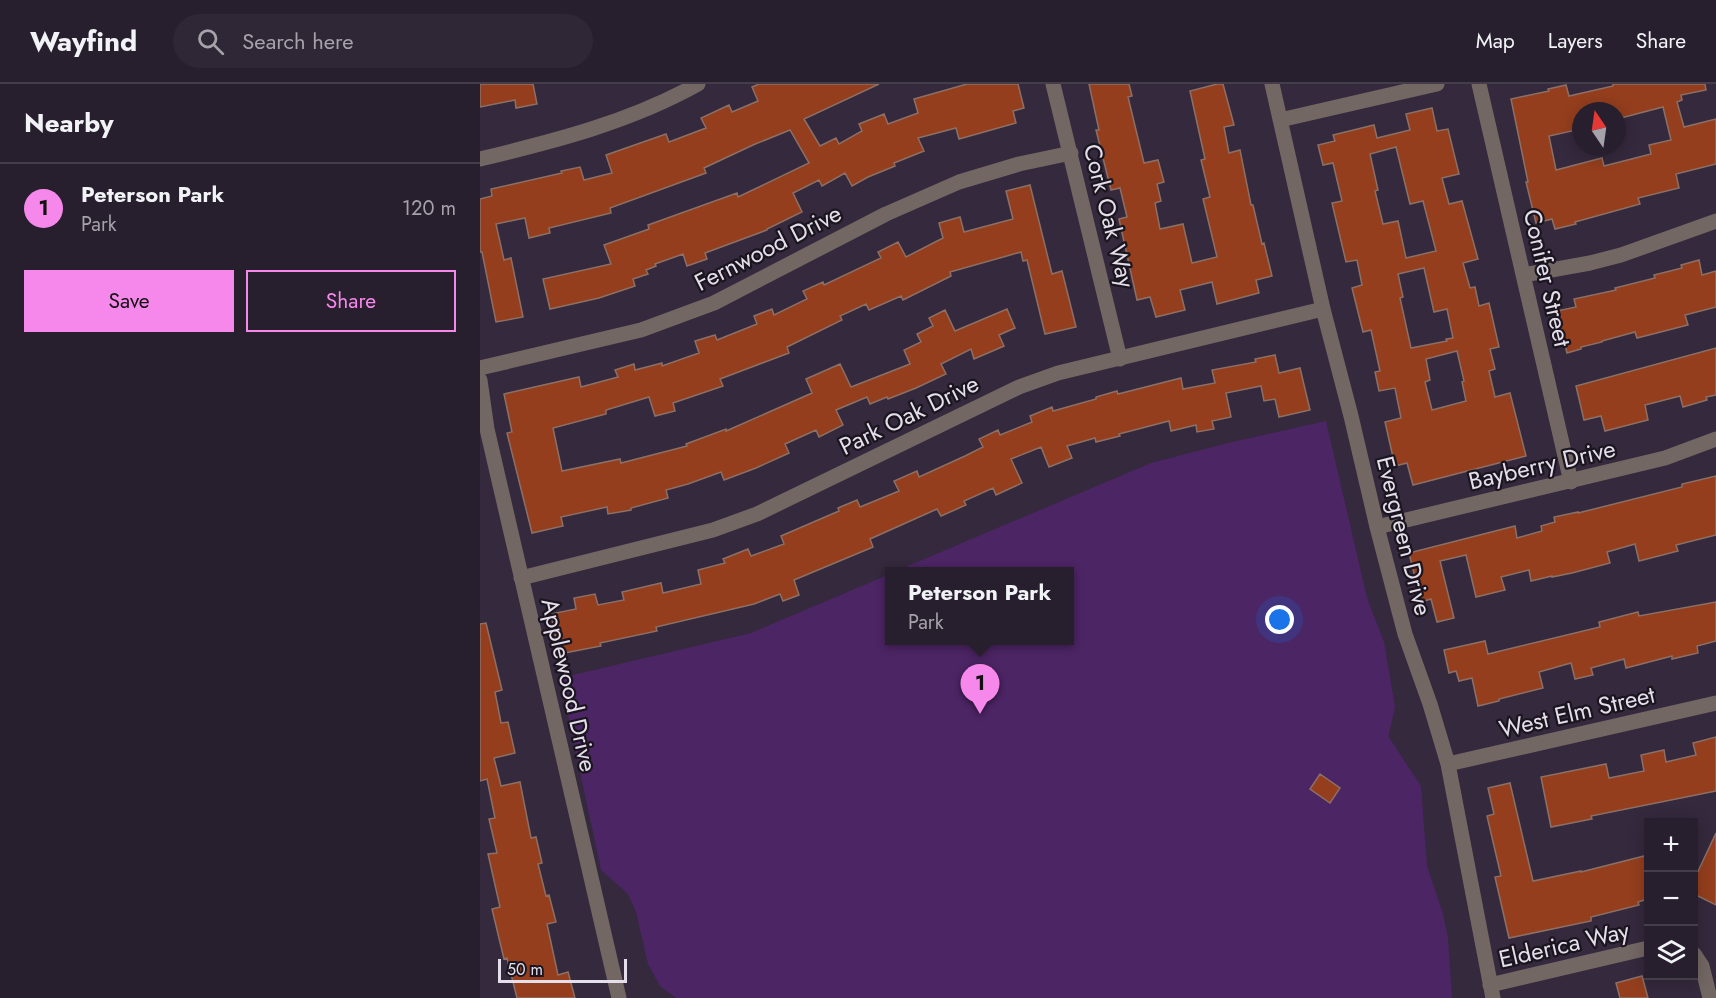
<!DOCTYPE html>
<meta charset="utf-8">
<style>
:root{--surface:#281f2e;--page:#302736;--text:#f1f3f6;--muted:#a5a2aa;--line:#443d4a;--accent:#f788eb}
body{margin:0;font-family:Jost,sans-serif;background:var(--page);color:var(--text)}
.controls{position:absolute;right:18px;bottom:18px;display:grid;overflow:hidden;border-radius:0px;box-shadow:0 3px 15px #0003}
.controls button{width:54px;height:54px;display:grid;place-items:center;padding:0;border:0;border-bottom:2px solid var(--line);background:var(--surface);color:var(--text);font:30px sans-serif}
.compass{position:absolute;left:1092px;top:18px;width:54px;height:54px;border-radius:50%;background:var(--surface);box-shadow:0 3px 15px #0003;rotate:347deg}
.scale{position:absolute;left:18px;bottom:15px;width:129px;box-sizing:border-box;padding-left:6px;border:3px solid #e5deeb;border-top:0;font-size:16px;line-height:21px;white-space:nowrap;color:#e5deeb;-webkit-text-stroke:4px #1a151e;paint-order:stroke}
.you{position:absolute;left:800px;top:536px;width:21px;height:21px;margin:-15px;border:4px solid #fff;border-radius:50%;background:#1a73e8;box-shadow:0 0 0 9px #1a73e833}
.badge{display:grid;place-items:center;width:39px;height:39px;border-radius:50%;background:var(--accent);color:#111;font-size:20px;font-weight:700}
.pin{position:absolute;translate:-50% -50px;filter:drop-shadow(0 2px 3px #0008)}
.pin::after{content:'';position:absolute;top:32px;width:21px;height:18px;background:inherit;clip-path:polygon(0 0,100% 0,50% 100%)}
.popup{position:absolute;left:405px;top:483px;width:189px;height:78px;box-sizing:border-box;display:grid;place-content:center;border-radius:0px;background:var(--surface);filter:drop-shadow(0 2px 4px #0005);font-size:20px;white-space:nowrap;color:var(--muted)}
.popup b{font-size:22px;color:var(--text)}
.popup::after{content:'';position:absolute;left:50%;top:100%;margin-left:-12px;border:12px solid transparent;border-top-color:var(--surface)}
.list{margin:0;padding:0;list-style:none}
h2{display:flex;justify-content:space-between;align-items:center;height:78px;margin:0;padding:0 24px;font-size:26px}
h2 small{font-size:20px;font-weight:400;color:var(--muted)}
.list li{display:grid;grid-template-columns:39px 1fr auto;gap:18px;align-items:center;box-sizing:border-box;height:90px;padding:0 24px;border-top:2px solid var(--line)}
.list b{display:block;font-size:22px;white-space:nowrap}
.list p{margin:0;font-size:20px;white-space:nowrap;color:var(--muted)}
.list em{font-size:20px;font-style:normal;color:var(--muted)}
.actions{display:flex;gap:12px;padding:18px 24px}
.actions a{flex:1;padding:14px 0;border:2px solid var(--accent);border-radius:0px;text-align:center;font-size:21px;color:var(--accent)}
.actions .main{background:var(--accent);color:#111}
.icon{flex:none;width:33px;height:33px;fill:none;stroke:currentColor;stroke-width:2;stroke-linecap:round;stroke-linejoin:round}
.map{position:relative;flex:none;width:1236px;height:914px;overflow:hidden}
header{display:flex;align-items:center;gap:36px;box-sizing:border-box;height:84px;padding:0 30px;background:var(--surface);border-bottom:2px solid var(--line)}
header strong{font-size:28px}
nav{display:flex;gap:33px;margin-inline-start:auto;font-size:21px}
.search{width:420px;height:54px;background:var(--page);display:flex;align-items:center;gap:15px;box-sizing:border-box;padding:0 21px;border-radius:33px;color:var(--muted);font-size:22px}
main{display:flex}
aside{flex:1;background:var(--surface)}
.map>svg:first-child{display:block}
.green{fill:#4c2564}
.building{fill:#943e1d;stroke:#8c7066;stroke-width:1.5;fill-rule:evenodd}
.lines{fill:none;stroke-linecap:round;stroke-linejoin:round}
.minor{stroke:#736763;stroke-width:15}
.labels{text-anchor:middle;stroke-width:4.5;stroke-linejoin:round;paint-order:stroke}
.street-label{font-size:24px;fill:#e5deeb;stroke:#1a151e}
</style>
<header>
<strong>Wayfind</strong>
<div class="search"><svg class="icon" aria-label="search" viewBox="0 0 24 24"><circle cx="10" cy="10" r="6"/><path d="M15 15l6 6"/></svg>Search here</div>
<nav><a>Map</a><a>Layers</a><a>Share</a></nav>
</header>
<main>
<aside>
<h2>Nearby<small></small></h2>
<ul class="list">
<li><span class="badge">1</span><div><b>Peterson Park</b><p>Park</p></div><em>120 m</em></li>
</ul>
<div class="actions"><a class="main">Save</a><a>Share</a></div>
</aside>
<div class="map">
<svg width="1236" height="914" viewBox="0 0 1236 914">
<rect width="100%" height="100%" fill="#35293d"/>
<!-- green -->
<path class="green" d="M846,337L887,514L904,558L915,623L908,654V652L941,702L947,782L963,830L968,854L972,914H196L180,902L168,880L156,828L148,810L121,786L80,594L271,549L410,490V556H590V488L416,487L671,379L748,359Z"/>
<!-- building -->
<path class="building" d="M0,0H53L57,20L36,24L35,16L0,23Z
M279,0H399L324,35L340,62L356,54L359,60L382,47L379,40L404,30L408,40L438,29L434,15L487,0H538L544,24L533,27L536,39L479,55L476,44L438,54L444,67L414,79L415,82L388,93L372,102L365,89L342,102L339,96L313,109L322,128L287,145V146L225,169L227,175L207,182L203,170L175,180L176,182L166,186L168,190L153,195L155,202L119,214L70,225L63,195L131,180L124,161L169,145L168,141L257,109L258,113L329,79L310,46L273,61L224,84L226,89L130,124L131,129L69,144L70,149L49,154L45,134L16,140L24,176L31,174L43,233L16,238L2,168H0V115L12,112L11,105L82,89L81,87L100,83L104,96L132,89L126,71L186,50L189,58L226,44L221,34L249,21L252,28L278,17L272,3Z
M609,0H649L652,12L648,13L664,79L678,76L684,98L677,100L681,117L675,119L680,145L703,140L712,179L737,173L723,115L730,113L721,76L725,75L710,7L737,0H743L754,41L744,43L749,69L760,66L771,121H773L782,160L784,159L792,192L776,196L779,209L737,220L732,198L700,206L705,226L676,233L670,213L657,216L639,135L647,133L640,104L631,106L616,46H619Z
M1133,0H1225L1226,6L1201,11L1202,16L1197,18L1204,43L1236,35V80L1196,90L1199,104L1158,114L1160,120L1095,138L1096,140L1075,145L1072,135L1056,139L1046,98H1048L1031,15L1069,7L1068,5L1086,1L1089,12L1133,2ZM1183,23L1191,56L1169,61L1171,70L1124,82L1122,74L1076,86L1069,52L1101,45V27H1137V35Z
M952,24L957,47L968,45L979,90L962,94L969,120L982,117L998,175L983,179L990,204L995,203L999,222L1009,219L1019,263L1010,265L1015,285L1009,287L1015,313L1030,309L1046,372L933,401L927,379L915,382L905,338L921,334L915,304L899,307L895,288L900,287L891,246L883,248L872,204L882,201L877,176L866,178L852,119L862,117L853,79L843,81L838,61L855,57L853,51L894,41L897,54L930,46L926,30ZM916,63L930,120L943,117L956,167L926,174L918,137L903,140L895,107L898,106L890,70ZM944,184L954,228L967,225L973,254L966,255L967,257L931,264L920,214L923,213L918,190ZM977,267L984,297L982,298L986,317L952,326L945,298L950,296L946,275Z
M550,101L572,190L582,187L596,243L565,250L547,176L543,177L541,168L470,188L471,192L423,216L421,212L389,226L386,220L360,232L362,236L307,263L309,269L240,295L243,302L193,319L195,327L175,332L169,313L126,326V330L73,344L82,387L140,375L141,379L207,362L206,360L246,345V347L332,309L326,295L360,280L371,303L430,280L424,266L441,258L437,250L453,242L449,234L465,226L475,247L527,225L535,244L519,251L524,262L494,275L491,265L461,280L466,290L436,304L408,315L407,313L390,320L387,313L356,326L363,341L339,353L336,346L305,360L309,369L276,384L244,396L241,388L208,400L186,406L188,414L151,424V426L128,430L127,423L81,433L83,442L52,449L27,349L32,348L24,310L99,293L101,303L138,293L135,286L154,280L155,286L182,279V282L219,269L215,257L235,251L237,256L277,240L274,232L292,225L294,231L327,215L323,207L343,198L344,201L401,174L398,168L418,158L426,173L463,154L459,139L480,133L484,148L533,135L526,107Z
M1219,176L1222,191L1236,187V223L1205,231L1208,241L1157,254L1155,248L1122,257V258L1101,263V265L1087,269L1077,227L1096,223L1094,215L1136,206L1135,204L1175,194L1174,191L1202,184L1201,181Z
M1236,264V311L1226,313L1227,316L1203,323L1200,312L1165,321L1168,336L1125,347L1121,332L1104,336L1096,302Z
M795,271L799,289L820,284L830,326L799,333L795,315L784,317L781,302L746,309L751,333L732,337L734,345L717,348L716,341L691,347L689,337L639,350L640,352L616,358L615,354L587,362L592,374L569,383L561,363L531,375L542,399L516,411L513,404L484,417L486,421L461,432L457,425L390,455L393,463L314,496L319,511L303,517L300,510L274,520L176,543L177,547L120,559L121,562L79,570L71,530L96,525L94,514L115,510L118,521L144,516L142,508L181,499L183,509L221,500L218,486L245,479L243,475L268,465L271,472L304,460L301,452L359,427L358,424L377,416L380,423L419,407L414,397L437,387L439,393L485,372L503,363L499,355L518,346L520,351L552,338L550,332L572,323L573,327L616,315V313L637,307L638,310L701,294L703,305L735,299L732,286L776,278L775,275Z
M1236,392V451L1196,461L1198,467L1159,477L1155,460L1127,468L1130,479L1092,489L1072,493V492L1051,497L1049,486L1021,493L1025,506L996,513L986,471L960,477L974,534L957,538L951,515L941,518L929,469L1035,442L1037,454L1062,447L1061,442L1075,438L1074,433L1098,428V429L1202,403V400Z
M1236,518V557L1217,562L1218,569L1192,575V572L1146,584L1144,575L1111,584L1113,591L1095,595L1091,579L1059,588L1063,604L1019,615V617L998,622L992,594L979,597L976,587L969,589L964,566L1005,557L1008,570L1120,543L1119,538L1158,528L1159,532Z
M6,539L22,606L15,608L21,639L28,638L35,669L14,674L21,702L40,698L51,754L56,753L62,779L58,780L66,812L69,811L76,838L67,840L78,891L88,888L95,914H37L27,874L24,875L12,825L20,823L8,770L17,769L9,735L15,734L7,695L0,697V540Z
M1236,653V707L1111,732L1112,735L1071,743L1061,693L1126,680L1129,694L1164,687L1161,671L1184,666L1186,678L1216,671L1213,659Z
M840,690L860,704L850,719L830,705Z
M1030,699L1053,797L1101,787V788L1168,771V815L1158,818L1159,821L1111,833V837L1029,854L1015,793L1021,792L1007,732L1014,730L1008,704Z
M1236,749V821L1214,810V796Z
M1162,892L1168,914H1140L1136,899Z"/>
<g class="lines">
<!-- minor -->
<path class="minor" d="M573,0L640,275
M792,0L843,225L871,332L897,443L925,550L950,620L968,680L1013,914
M999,0L1091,398
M800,36L957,0
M0,75C75,57 150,38 218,0
M1043,191L1110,179L1141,171L1236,137
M0,284L161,246L234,219L406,130L479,98L539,80L591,69
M0,296L7,345L139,914
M897,443L1185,374L1236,355
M41,494L233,446L277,430L539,303L578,289L843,225
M968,680L1236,619
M1214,870L1222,882L1230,914
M1010,901L1168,864"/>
</g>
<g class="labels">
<!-- street labels -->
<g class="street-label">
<text transform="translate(629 132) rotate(76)" y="8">Cork Oak Way</text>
<text transform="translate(288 164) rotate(-27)" y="8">Fernwood Drive</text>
<text transform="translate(1067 194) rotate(77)" y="8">Conifer Street</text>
<text transform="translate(429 331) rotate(-26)" y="8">Park Oak Drive</text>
<text transform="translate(1062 381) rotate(-13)" y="8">Bayberry Drive</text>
<text transform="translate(924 452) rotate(76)" y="8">Evergreen Drive</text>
<text transform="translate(89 601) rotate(77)" y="8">Applewood Drive</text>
<text transform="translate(1097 628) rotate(-13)" y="8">West Elm Street</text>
<text transform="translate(1084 861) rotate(-13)" y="8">Elderica Way</text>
</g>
</g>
</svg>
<div class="controls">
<button>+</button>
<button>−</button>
<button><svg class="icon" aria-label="layers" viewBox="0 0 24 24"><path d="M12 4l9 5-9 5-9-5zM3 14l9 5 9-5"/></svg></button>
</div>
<svg class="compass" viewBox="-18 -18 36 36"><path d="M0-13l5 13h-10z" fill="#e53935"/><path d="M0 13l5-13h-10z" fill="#a5a2aa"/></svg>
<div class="scale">50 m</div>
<div class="you"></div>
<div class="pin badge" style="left:500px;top:630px">1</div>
<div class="popup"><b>Peterson Park</b>Park</div>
</div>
</main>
